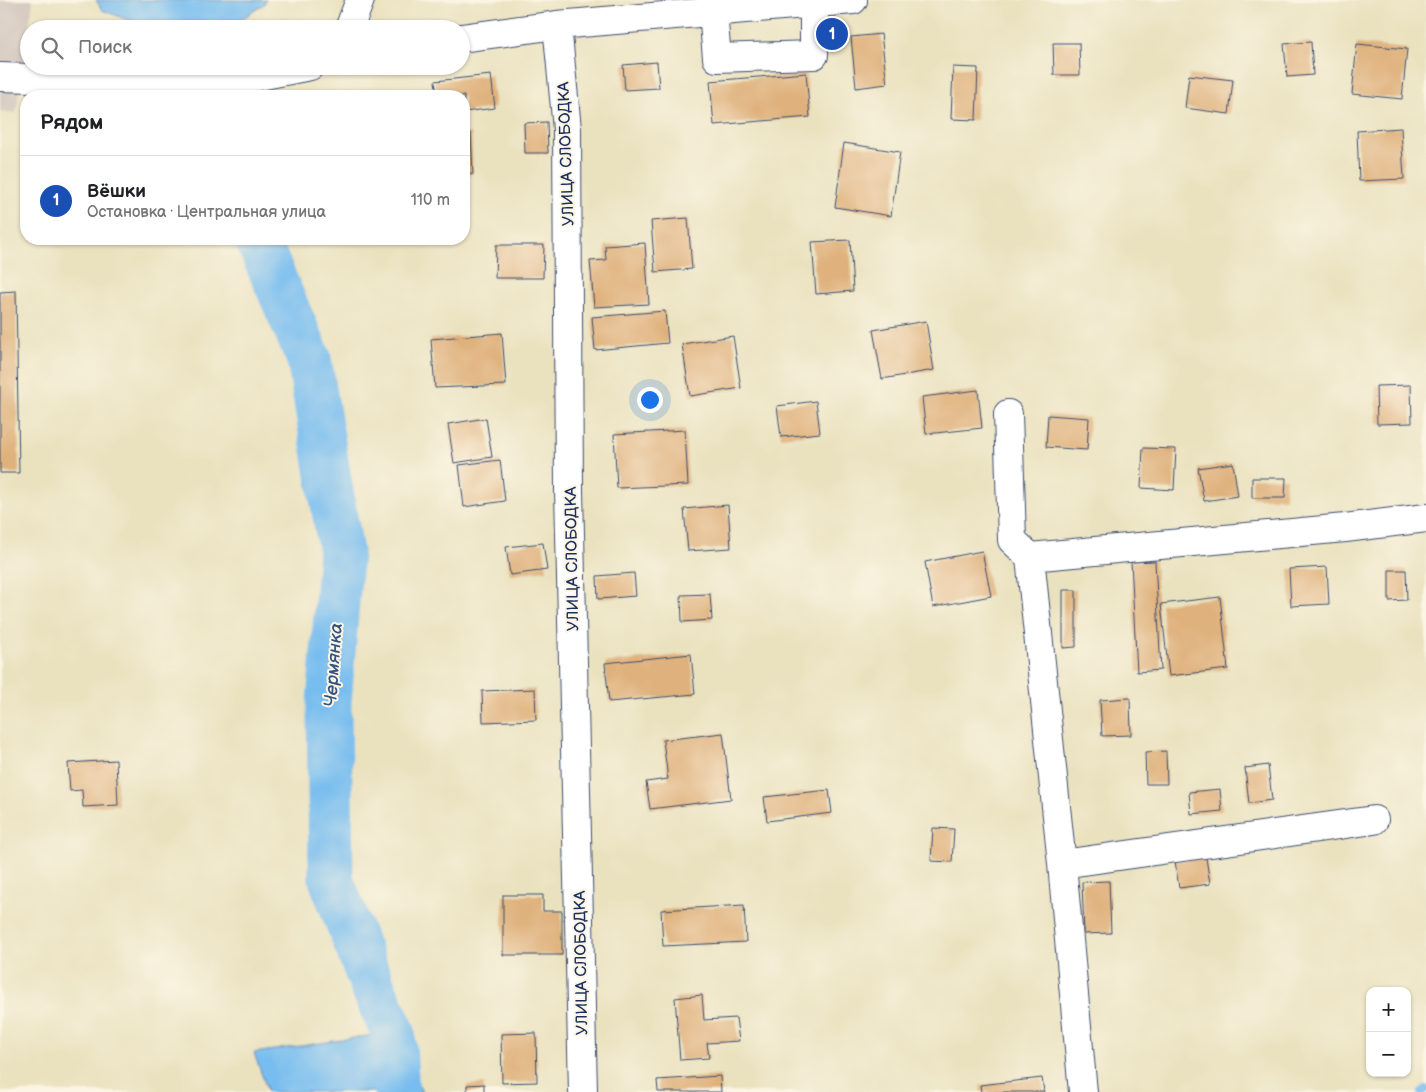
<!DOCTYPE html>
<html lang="ru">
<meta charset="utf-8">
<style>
:root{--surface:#fff;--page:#f2f2f2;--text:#202124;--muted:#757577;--line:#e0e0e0;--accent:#ea580c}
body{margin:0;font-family:"Balsamiq Sans",sans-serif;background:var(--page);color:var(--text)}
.controls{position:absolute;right:15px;bottom:15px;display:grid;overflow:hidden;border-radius:10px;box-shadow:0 1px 4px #0004}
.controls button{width:45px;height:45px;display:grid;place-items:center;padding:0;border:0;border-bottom:1px solid var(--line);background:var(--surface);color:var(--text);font:25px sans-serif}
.you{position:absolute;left:649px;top:399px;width:18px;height:18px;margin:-12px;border:4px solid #fff;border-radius:50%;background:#1a73e8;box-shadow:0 0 0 8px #1a73e833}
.badge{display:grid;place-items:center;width:32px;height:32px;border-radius:50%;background:var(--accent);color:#fff;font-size:16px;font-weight:700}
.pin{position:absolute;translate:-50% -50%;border:2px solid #fff;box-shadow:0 1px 5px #0006}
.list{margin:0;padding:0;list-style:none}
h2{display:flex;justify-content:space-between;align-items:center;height:65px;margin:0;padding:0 20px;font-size:21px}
h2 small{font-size:16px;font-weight:400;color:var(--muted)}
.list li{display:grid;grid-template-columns:32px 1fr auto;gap:15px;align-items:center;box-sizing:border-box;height:90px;padding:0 20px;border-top:1px solid var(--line)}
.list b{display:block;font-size:19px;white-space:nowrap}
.list p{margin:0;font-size:16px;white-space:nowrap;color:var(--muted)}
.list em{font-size:16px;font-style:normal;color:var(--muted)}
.icon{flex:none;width:28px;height:28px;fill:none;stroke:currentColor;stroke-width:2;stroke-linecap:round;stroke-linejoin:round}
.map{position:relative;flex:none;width:1426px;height:1092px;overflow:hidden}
.search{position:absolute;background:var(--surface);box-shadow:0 1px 4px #0004;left:20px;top:20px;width:450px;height:55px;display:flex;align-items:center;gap:12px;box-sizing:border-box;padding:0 18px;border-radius:28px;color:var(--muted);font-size:19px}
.panel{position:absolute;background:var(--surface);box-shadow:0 1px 4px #0004;left:20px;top:90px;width:450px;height:155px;border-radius:20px}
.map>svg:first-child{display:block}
.industrial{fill:#cec1b9}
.water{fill:#78bdef;stroke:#4a76a6}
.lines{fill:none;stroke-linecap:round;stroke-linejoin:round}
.stream{stroke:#78bdef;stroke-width:8}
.river{stroke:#78bdef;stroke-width:45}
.building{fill:#dfb17c}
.minor-casing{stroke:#3a4a6d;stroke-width:30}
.minor{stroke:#fff;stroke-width:28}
.labels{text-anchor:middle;stroke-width:4;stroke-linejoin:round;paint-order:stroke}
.street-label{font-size:16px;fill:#1b2f5e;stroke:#fcf5e5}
.water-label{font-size:18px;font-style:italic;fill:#325282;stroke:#fcf5e5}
</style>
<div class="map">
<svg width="1426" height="1092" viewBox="0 0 1426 1092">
<rect width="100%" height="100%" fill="#fcf5e5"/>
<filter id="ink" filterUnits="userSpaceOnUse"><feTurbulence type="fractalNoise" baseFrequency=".02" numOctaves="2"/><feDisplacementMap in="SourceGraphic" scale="10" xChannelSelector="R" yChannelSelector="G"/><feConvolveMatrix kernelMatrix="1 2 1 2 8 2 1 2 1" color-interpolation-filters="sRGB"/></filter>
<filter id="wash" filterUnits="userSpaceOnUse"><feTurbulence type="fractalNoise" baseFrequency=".0096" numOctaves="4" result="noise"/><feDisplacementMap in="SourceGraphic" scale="20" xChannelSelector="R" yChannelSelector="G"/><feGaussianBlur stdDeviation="1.12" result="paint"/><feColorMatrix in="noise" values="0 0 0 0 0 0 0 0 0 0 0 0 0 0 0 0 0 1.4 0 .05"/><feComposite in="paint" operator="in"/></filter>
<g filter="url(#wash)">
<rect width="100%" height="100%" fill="#eae2bf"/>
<!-- industrial -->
<path class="industrial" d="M0,0H33L16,113L0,111Z"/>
<!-- water -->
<path class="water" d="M96,0H266L264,4L227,29H152L102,10Z
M393,1032L422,1092H268L254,1053Z"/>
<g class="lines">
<!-- stream -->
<path class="stream" d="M1422,1092L1426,1089"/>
<!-- river -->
<path class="river" d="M257,239L309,359L341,552L329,703L331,879L372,985L393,1032L397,1092"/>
</g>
<g id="blocks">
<!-- building -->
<path class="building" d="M881,34L887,84L856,88L851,37Z
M1311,42L1313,75L1287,77L1284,44Z
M1053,43H1079L1080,75H1054Z
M1357,44L1407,49L1402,99L1352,94Z
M657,62L659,88L625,90L623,65Z
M953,67L978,68L976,120L951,119Z
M806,73L810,117L714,125L710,81Z
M491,75L495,108L464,112V96H437L435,81Z
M1189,75L1233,80L1229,114L1185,108Z
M547,122L548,153H525L524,123Z
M1401,128L1404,179L1359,181L1357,131Z
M471,133L473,174L464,175V134Z
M844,143L900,152L891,216L835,207Z
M688,218L692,269L655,272L651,221Z
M850,240L853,291L816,294L812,242Z
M645,243L649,304L594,307L590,261L606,260L605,246Z
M496,245H544L543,278H495Z
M16,291L19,473H0V292Z
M665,311L668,343L595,350L592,317Z
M926,321L934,370L882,379L873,330Z
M502,333L506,385L435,388L431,339Z
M733,336L741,388L690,396L682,344Z
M1411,385L1412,423L1377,424L1376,386Z
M978,390L982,428L926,434L922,397Z
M816,401L820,433L781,437L777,406Z
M1048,415L1089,418L1087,450L1046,447Z
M486,418L492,457L454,463L448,424Z
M685,430L688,485L617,488L614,434Z
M1143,448L1176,449L1174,490L1141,488Z
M500,460L505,501L464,507L459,465Z
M1233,463L1238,496L1204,501L1198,468Z
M1252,478H1286L1285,498H1252Z
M728,505L731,548L688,551L684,509Z
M543,543L547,570L510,575L506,547Z
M982,551L991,596L933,607L925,562Z
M1155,561L1161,670L1137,672L1131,562Z
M1327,567L1329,604L1291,606L1289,569Z
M1389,570H1406L1407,600L1389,601Z
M634,573L636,596L598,599L597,576Z
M1063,590H1076V647L1063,648Z
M710,594L712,620L682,622L681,595Z
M1220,597L1228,669L1169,676L1161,604Z
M691,654L695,694L609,702L605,663Z
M535,689L536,720L483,722L482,691Z
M1130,698L1131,735L1102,736L1100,700Z
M723,733L731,799L650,809L646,782L668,779L663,740Z
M1166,751L1167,784H1146L1145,752Z
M116,760L118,805L83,807L82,790L70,791L68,763Z
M1268,765L1272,800L1249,803L1245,768Z
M1220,789L1222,811L1191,814L1189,792Z
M829,790L832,813L767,821L764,797Z
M933,828L954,829L952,862L931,861Z
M1206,858L1210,884L1179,888L1175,861Z
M1109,881L1111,933L1084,934L1082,882Z
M503,895H543V911H562V955H503Z
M744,905L746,942L663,946L661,910Z
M702,995L704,1020L736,1018L739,1041L707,1043L709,1058L680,1060L675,998Z
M536,1033L537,1082L502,1083L501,1034Z
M720,1076L721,1092H658L657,1080Z
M1042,1078L1044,1092H981L980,1085Z
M484,1084V1092H467V1085Z"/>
</g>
</g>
<g filter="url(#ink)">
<use href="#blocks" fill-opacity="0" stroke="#3a4a6d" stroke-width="1"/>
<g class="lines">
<defs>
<path id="minor" d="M713,12L717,58L814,55V4
M557,25L567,129L569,491L583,1092
M349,29L360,0
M461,38L557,25L853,0
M0,77L219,84L310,66
M1008,414L1012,540L1030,557L1062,864L1083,1092
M1030,557L1345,528L1426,518
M1062,864L1374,820"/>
</defs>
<!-- minor casing -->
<use href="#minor" class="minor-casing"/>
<!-- minor -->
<use href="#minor" class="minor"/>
</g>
</g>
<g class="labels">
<!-- street labels -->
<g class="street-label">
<text transform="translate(565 154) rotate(-92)" y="6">УЛИЦА СЛОБОДКА</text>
<text transform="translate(571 559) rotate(-91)" y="6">УЛИЦА СЛОБОДКА</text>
<text transform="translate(580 963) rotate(-91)" y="6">УЛИЦА СЛОБОДКА</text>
</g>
<!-- water labels -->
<g class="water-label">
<text transform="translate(333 665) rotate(-86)" y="6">Чермянка</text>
</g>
</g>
</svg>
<div class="controls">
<button>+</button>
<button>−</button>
</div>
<div class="you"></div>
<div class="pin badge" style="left:832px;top:34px;background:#1a4fb4">1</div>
<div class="search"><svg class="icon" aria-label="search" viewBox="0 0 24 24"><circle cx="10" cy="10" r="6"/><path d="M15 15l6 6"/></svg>Поиск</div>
<section class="panel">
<h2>Рядом<small></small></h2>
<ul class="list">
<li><span class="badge" style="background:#1a4fb4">1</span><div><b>Вёшки</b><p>Остановка · Центральная улица</p></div><em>110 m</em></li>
</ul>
</section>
</div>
